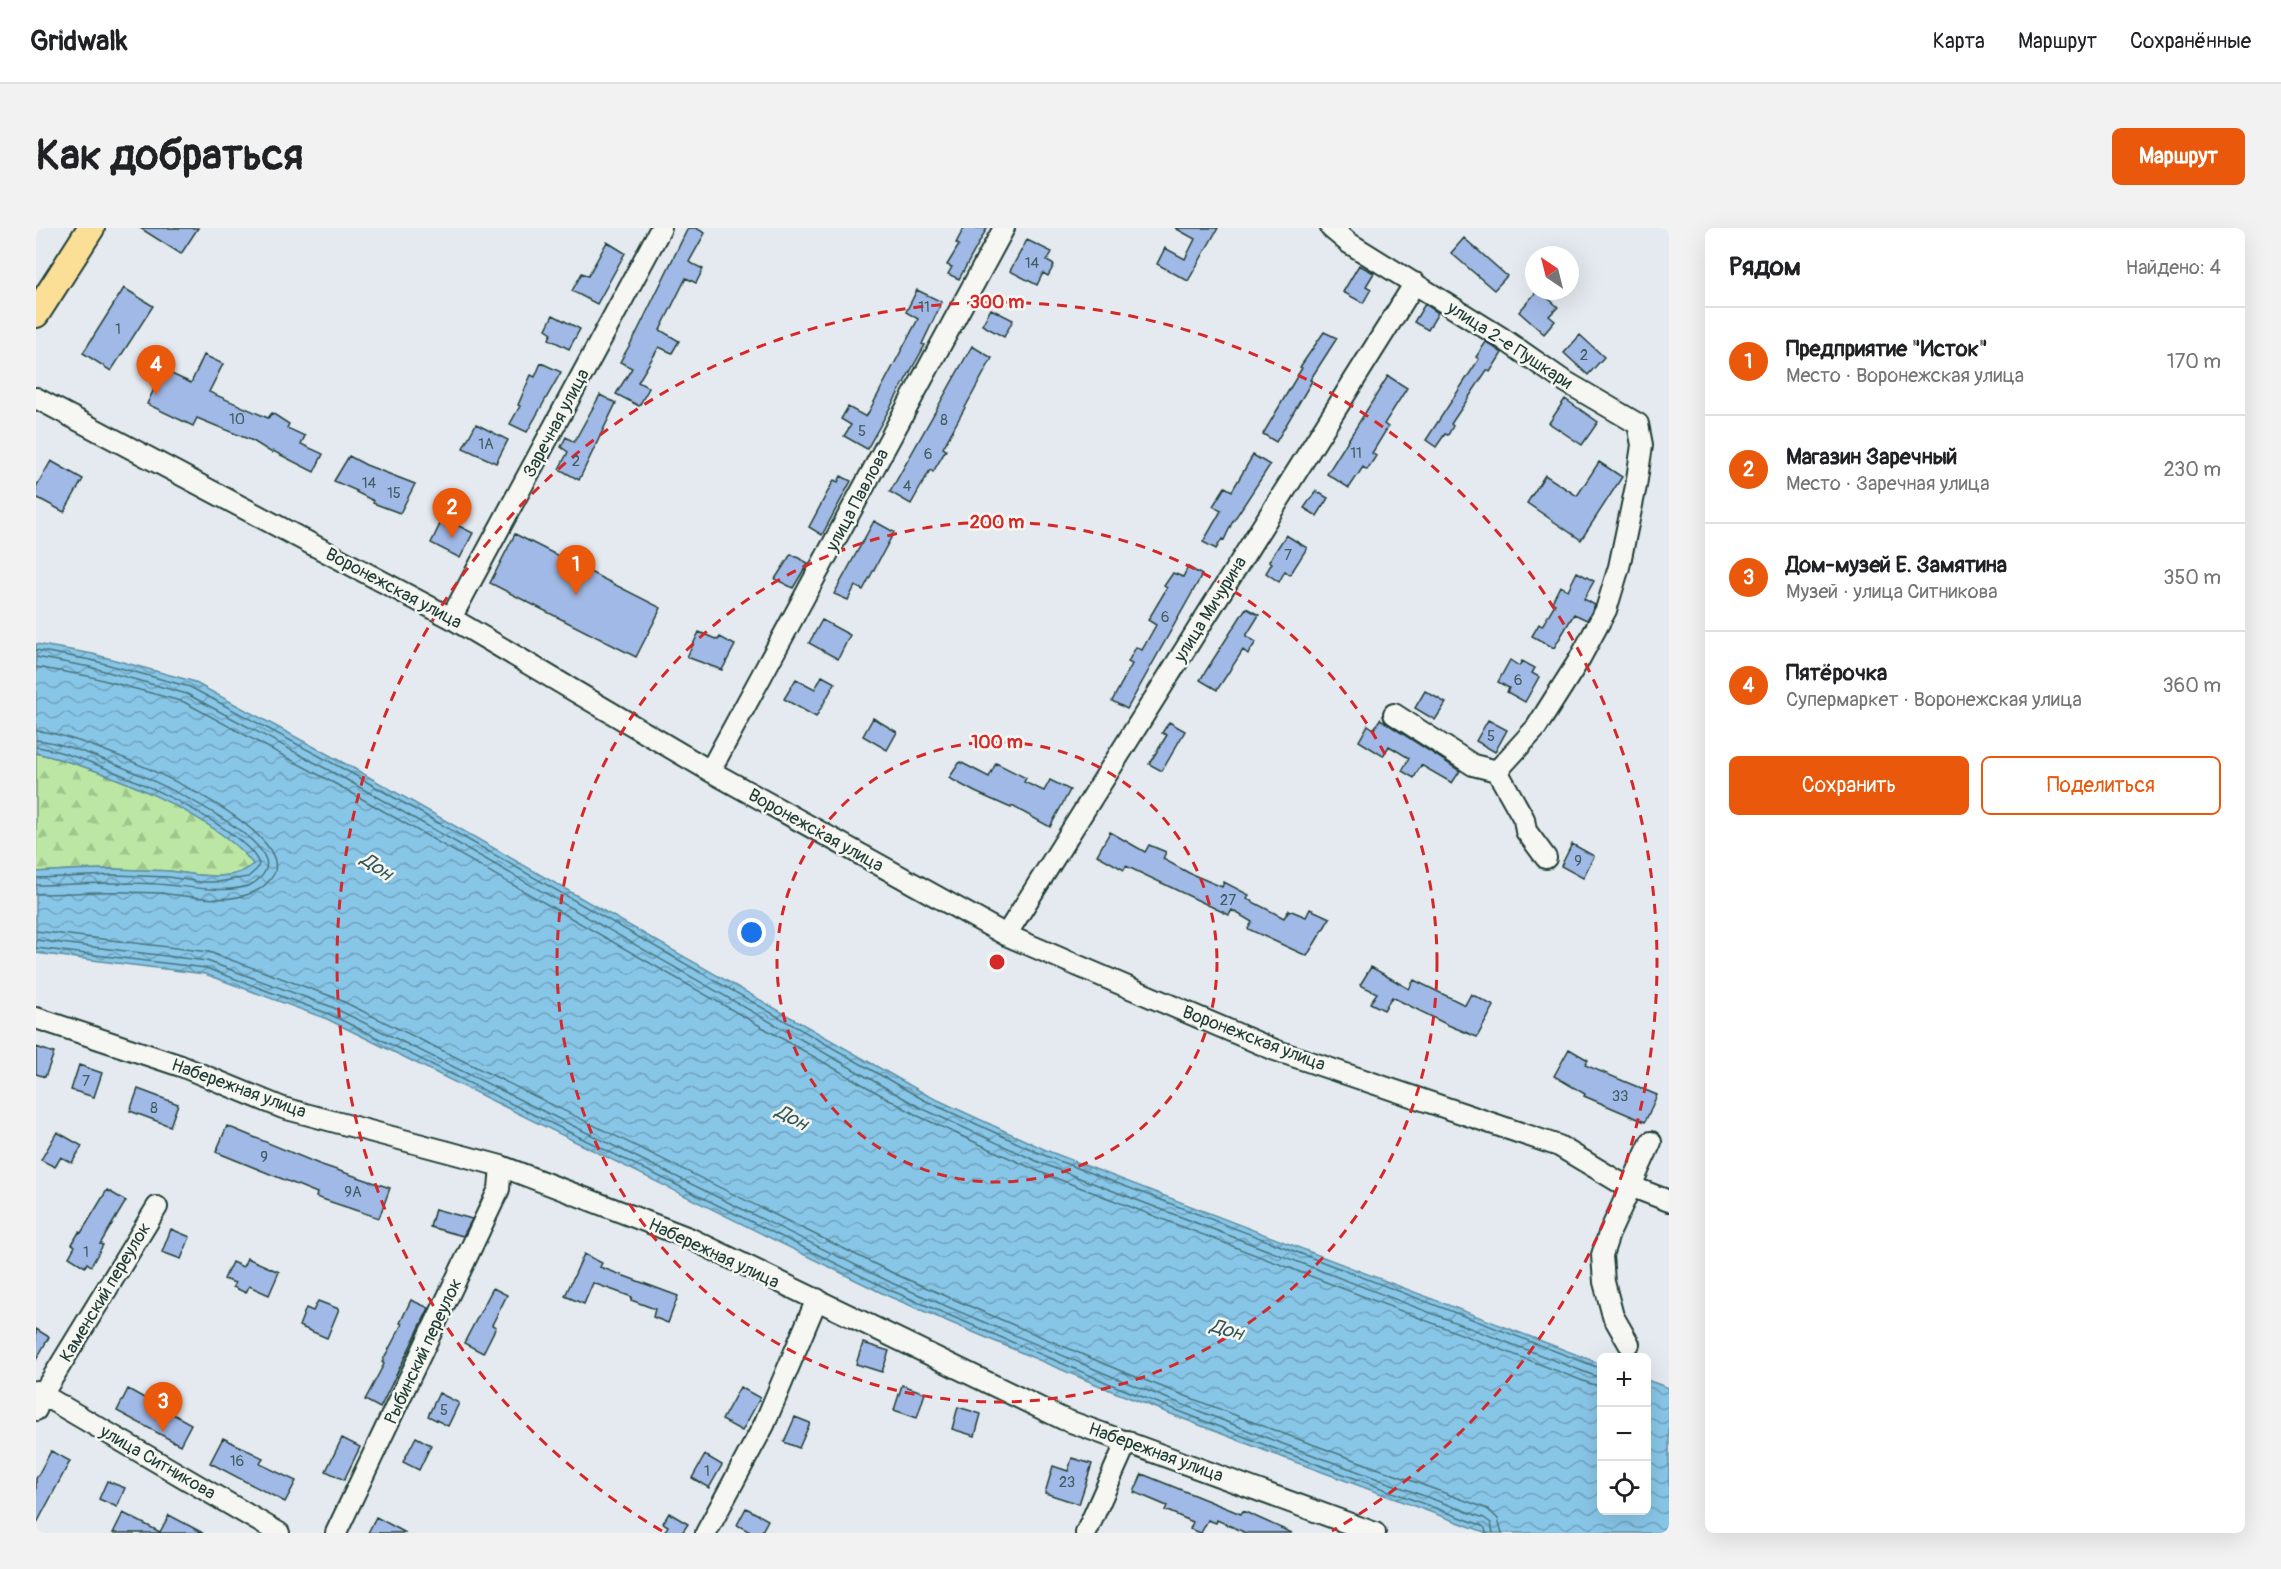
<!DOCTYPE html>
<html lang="ru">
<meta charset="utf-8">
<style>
:root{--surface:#fff;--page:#f2f2f2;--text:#202124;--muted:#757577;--line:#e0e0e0;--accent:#ea580c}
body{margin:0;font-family:Pangolin,sans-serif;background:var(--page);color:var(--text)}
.controls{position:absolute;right:18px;bottom:18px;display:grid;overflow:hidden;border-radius:9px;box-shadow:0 6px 24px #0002}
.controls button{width:54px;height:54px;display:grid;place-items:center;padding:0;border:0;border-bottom:2px solid var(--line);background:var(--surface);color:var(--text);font:30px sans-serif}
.compass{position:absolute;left:1489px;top:18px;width:54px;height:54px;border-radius:50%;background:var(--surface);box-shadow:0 6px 24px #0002;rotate:325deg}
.you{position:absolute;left:716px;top:705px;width:21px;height:21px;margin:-15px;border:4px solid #fff;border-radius:50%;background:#1a73e8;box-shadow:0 0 0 9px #1a73e833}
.badge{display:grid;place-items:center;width:39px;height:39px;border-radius:50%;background:var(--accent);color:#fff;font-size:20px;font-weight:700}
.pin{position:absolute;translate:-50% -50px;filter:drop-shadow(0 2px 3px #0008)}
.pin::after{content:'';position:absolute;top:32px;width:21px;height:18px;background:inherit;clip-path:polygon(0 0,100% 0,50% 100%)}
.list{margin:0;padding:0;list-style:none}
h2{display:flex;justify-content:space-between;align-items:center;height:78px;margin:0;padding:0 24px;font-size:26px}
h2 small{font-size:20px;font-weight:400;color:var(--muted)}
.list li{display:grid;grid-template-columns:39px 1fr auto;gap:18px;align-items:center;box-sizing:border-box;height:108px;padding:0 24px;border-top:2px solid var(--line)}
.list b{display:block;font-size:22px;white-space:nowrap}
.list p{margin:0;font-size:20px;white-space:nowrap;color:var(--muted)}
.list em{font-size:20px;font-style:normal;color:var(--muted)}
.actions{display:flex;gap:12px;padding:18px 24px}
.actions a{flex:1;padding:14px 0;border:2px solid var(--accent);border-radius:9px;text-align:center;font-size:21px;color:var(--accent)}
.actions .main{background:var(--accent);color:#fff}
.icon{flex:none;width:33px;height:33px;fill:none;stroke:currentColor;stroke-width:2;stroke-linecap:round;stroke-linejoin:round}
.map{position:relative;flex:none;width:1633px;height:1305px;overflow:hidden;border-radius:9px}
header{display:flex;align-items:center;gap:36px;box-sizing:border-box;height:84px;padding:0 30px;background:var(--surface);border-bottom:2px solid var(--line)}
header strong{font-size:28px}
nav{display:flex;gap:33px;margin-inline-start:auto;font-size:21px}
.intro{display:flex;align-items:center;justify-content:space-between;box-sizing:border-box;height:144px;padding:0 36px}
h1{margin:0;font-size:42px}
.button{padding:15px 27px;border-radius:9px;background:var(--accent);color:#fff;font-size:21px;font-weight:700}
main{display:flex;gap:36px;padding:0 36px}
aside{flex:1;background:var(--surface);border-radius:9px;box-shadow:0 6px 24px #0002}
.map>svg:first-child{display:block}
.forest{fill:url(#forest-firs);stroke:#6d926c;stroke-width:1.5}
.water{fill:url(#water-waves);stroke:#5e8fa0;stroke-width:1.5}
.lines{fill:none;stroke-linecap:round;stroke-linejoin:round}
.shore{stroke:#49747c;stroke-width:1.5}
.building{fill:#a1b9e6;stroke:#1f3d34;stroke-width:1.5}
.minor-casing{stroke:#1f3d34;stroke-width:24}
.major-casing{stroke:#1f3d34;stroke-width:30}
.minor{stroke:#f6f6f2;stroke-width:20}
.major{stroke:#fbdf96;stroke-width:26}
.ring{fill:none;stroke:#d62828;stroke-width:3;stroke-dasharray:10 8}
.labels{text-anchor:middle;stroke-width:5;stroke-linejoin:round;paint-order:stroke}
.number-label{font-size:15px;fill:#405c60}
.street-label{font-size:18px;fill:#1f3d34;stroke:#f6f6f2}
.water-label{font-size:20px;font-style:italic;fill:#345858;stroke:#f6f6f2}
.centre{fill:#d62828;stroke:#f6f6f2;stroke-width:3}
.ring-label{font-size:18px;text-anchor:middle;font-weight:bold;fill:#d62828;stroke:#f6f6f2;stroke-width:5;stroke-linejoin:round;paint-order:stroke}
</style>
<header>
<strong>Gridwalk</strong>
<nav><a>Карта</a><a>Маршрут</a><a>Сохранённые</a></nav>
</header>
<div class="intro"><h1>Как добраться</h1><a class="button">Маршрут</a></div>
<main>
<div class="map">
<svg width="1633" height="1305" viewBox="0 0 1633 1305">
<defs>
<pattern id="forest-firs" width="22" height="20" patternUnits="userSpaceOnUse" patternTransform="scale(1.5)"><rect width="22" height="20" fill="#bbe6a3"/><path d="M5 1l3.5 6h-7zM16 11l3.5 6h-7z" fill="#a0c68d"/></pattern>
<pattern id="water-waves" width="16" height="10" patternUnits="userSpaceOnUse" patternTransform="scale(1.5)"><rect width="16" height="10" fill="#88c6e8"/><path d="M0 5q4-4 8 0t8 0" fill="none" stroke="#6fa2bd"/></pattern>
</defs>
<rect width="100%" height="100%" fill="#e5eaf0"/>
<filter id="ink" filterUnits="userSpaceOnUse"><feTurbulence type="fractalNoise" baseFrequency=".0167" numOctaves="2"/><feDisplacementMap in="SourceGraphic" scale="12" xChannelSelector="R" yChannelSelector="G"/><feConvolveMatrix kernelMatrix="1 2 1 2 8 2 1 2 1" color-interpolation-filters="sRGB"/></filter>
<g filter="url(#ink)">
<!-- forest -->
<path class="forest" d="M0,525C64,540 176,584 218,636C196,656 160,646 134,643C115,642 96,642 78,641C52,641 26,642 0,644Z"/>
<!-- water -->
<path class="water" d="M0,416L57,426L156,453L317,540L891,867L1012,923L1565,1136L1566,1282H1610L1611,1152L1633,1160V1305H1451L1235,1225L1076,1163L852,1068L291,791L169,746L0,725V644C26,642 52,641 78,641C96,642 115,642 133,643C159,646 197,656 217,636C178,585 62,539 0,525Z"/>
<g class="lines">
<!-- shore -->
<path class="shore" d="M0,422L55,432L154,459L315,545L888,872L1010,928L1566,1141
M0,429L54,439L151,466L311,552L885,880L1007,936L1559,1148L1566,1149
M0,439L52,448L148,474L307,560L882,888L1004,944L1555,1156L1566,1158
M0,503C42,504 260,594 238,646C234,653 226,661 218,664C192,676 160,669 132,666C119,664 105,665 91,664C61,663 30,666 0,666
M0,512C43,514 218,591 230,632C233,642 225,650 218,655C198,667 154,659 132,657C114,655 95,655 77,655C52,655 26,657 0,657
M0,519C44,523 209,595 223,636L221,641L212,649L182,654H164L132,649L79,647L0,650
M0,703L173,724L300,770L861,1047L1085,1143L1243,1204L1452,1281L1462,1291L1466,1305
M0,712L171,733L296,779L858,1056L1082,1151L1239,1213L1448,1290L1455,1295L1457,1305
M0,720L170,740L293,786L854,1062L1079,1158L1237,1220L1445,1297L1449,1300L1450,1305"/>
</g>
<!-- building -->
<path class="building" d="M104,0H162L145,26Z
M652,0H660L669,5L653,34L667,41L660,55L650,50L624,102L643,113L636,125L623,119L602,154L613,160L603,178L580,166L596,140L584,134L600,106Z
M928,0H951L923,51L912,46L916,39L911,37L923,17L920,15Z
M1139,0H1182L1152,53L1121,36L1129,20L1149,31L1159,11Z
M1428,10L1471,48L1458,62L1415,25Z
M991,12L1016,24L1011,33L1018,37L1012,48L1007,45L1001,57L974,43Z
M571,14L589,25L561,76L536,63L546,45L552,48Z
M1323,37L1338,45L1330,58L1335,61L1327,75L1307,64Z
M88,60L117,78L75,143L47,125Z
M881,62L906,74L886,116L889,117L831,221L808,208L815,197L805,191L812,179L830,189L882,91L870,84Z
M1501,63H1504L1522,79L1513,88L1519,93L1508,106L1483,84Z
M1389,76L1402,85L1392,102L1378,94Z
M955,81L977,92L968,109L946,97Z
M517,87L544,101L533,121L513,111L516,105L510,101Z
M1288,104L1301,110L1274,152L1276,153L1240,214L1227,206L1266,140L1264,139Z
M1544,107L1568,129L1552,147L1528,125Z
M1450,114L1466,125L1454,144L1451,142L1415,196L1417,198L1412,207L1409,206L1400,219L1390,212L1443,131L1440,129Z
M936,118L956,130L907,220L910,222L897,244L894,242L875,276L854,264Z
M168,127L187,136L173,164L232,190L236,185L253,196L251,200L269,208L265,216L287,226L278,244L237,223L236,225L217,213L161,190L157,198L111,176L127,142L155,155Z
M505,135L525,144L491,204L474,196L484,178L482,177L495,147L499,149Z
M1352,148L1371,160L1348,196L1352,199L1336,225L1340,228L1331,242L1327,239L1313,260L1291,246Z
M564,167L580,175L543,252L523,241L532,224L525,219L530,209L538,214Z
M1529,171L1562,194L1546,217L1513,195Z
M440,196L472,212L460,235L427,220Z
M1217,227L1234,237L1196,295L1188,312L1186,311L1180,321L1167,314L1185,283L1177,278L1189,259L1196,263Z
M313,228L330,237L379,256L364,285L337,275L338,273L320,264L321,263L298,253Z
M15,233L47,251L28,284L0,269V259Z
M1563,234L1586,249L1545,312L1491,275L1509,247L1541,268Z
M805,248L815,253L786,307L773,299L798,252L802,254Z
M1280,263L1292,270L1281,288L1268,280Z
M407,290L437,305L424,330L395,315Z
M838,293L858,304L827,362L819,358L812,372L798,366Z
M479,306L625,380L600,429L454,355Z
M1250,307L1271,320L1254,347L1249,343L1243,354L1230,345L1236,335L1233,333Z
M755,326L772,335L757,360L739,351Z
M1152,339L1166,347L1091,481L1076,473L1096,436L1092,434L1100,419L1106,422L1120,397L1112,392L1131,360L1128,358L1137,345L1147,349Z
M1541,344L1558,353L1548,371L1559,377L1551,392L1538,386L1518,420L1496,408L1503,396L1506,398L1519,376L1516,374L1524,358L1532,362Z
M1210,380L1223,387L1210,408L1220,414L1212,426L1207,422L1181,462L1164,452Z
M786,392L814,407L802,431L773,415Z
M663,404L682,412L684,409L699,417L686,442L651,429Z
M1474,432L1483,438L1486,433L1499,440L1496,445L1503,449L1489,474L1471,464L1473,460L1462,454Z
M786,448L799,455L780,489L748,471L760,451L779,461Z
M1389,463L1410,475L1399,492L1379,480Z
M837,490L861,504L851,522L827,508Z
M1344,491L1424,543L1416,555L1385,537L1378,550L1366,543L1373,530L1353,518L1347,528L1323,513L1332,497L1338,501Z
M1452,492L1471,502L1459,524L1440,513Z
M1133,494L1149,503L1126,543L1113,536L1131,507L1126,505Z
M924,534L953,549L960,535L990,550L988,554L1008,563L1014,552L1034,562L1014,599L976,578L975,580L939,564L913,550Z
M1074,604L1109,624L1113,617L1130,624L1127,631L1153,645L1186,659L1188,654L1213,667L1211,671L1248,690L1253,682L1270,689L1274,681L1294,690L1271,728L1212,701L1216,694L1196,682L1193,687L1090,638L1088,642L1061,627Z
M1536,616L1558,628L1547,650L1525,638Z
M1335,739L1373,761L1378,752L1429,777L1435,766L1458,778L1441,809L1412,797L1356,769L1348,782L1334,775L1341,765L1324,757Z
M0,819L18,825L9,849L0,846Z
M1533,821L1552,832L1549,837L1621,867L1609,894L1548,868L1549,866L1518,848Z
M43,837L66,845L58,869L35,862Z
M102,861L142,876L134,898L94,883Z
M191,898L283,936L354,960L343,990L280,969L281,965L180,924Z
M21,904L46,918L36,935L25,929L19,939L5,932Z
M71,962L90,973L64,1016L67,1017L55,1038L51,1035L49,1039L33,1029L39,1018L36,1016L43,1004L45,1005Z
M399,981L436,991L427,1008L394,999Z
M135,1001L154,1009L145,1031L126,1024Z
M548,1026L566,1035L564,1039L642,1068L632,1095L617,1089L619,1081L595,1072L596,1069L557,1055L548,1076L529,1068Z
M211,1030L243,1044L233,1067L213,1058L210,1065L197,1059L199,1055L188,1051L196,1034L207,1039Z
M457,1060L471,1067L456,1097L460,1099L447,1125L428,1115Z
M375,1072L393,1080L344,1180L329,1172L348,1136L346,1134L366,1096L364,1095Z
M282,1073L303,1081L291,1110L263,1098L270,1080L277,1083Z
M0,1101L13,1109L0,1132Z
M827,1115L853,1123L846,1144L820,1136Z
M866,1157L889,1165L881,1190L858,1182Z
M704,1159L724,1170L706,1203L686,1192Z
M92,1161L155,1196L144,1217L81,1183Z
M403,1165L423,1175L412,1198L392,1188Z
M922,1179L945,1186L939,1208L916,1201Z
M759,1189L774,1195L763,1220L748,1214Z
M380,1209L395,1217L383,1242L367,1234Z
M187,1210L227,1230L224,1236L260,1253L249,1274L174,1235Z
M306,1210L324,1219L308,1252L290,1243Z
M15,1223L34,1233L0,1297V1251Z
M669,1227L686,1237L673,1260L656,1250Z
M1036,1230L1056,1236L1043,1276L1009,1265L1017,1238L1032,1243Z
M1106,1246L1205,1286L1207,1283L1256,1305H1210L1181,1292L1180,1295L1172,1292L1165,1305L1154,1301L1157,1294L1129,1282L1131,1278L1098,1264Z
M71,1253L89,1260L81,1279L63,1271Z
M710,1280L732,1292L725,1305H716L701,1297Z
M87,1285L124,1304L133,1287L167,1305H77Z
M633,1285L652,1296L646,1305H628L632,1298L627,1295Z
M340,1289L370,1305H332Z"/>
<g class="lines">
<defs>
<path id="minor" d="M1295,0L1313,15L1466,110L1525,151L1602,196L1606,217L1600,258L1583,339L1570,382L1543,432L1500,500L1461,543L1437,537L1358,486
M0,170L415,390L674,543L970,707L1239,822L1523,918L1593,960
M415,390L625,0
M674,543L968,0
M1461,543L1488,591L1490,603L1510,630
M970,707L1379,55
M0,790L145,838L247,880L465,938L653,1010L1027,1191L1339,1305
M1594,958L1633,973
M1593,1116L1577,1088L1568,1054L1566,1027L1573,1006L1615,914
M0,1163L243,1305
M0,1182L6,1167L121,979
M300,1305L463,961L465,938
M670,1305L728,1197L781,1071
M1050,1305L1091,1213"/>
<path id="major" d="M0,86L55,0"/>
</defs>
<!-- minor casing -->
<use href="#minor" class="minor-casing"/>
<!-- major casing -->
<use href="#major" class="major-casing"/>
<!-- minor -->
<use href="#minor" class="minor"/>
<!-- major -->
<use href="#major" class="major"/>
</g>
</g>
<!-- distance rings -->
<g class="ring">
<circle cx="961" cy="734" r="220"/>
<circle cx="961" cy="734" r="440"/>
<path d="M626 1303A660 660 0 1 1 1296 1303"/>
</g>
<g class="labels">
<!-- number labels -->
<g class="number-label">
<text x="996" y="40">14</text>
<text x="888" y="84">11</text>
<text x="82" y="106">1</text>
<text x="1548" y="132">2</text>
<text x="201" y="196">10</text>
<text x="908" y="197">8</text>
<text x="826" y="208">5</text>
<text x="450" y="221">1А</text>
<text x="1320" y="230">11</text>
<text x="892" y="231">6</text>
<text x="540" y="238">2</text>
<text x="333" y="260">14</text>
<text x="871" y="263">4</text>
<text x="358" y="270">15</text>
<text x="1252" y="332">7</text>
<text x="1129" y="394">6</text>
<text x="1482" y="457">6</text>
<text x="1455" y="513">5</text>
<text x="1542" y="638">9</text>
<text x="1192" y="677">27</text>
<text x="50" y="858">7</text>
<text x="1584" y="873">33</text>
<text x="118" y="885">8</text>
<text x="228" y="934">9</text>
<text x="317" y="969">9А</text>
<text x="50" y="1029">1</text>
<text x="408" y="1187">5</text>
<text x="201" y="1238">16</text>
<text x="671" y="1248">1</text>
<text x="1031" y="1259">23</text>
</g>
<!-- street labels -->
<g class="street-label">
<text transform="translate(1474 117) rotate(33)" y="6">улица 2-е Пушкари</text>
<text transform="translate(520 195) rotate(-62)" y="6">Заречная улица</text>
<text transform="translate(821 272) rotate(-62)" y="6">улица Павлова</text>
<text transform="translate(358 360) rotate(28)" y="6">Воронежская улица</text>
<text transform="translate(1174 381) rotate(-58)" y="6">улица Мичурина</text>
<text transform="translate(780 602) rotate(29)" y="6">Воронежская улица</text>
<text transform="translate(1218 810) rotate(21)" y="6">Воронежская улица</text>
<text transform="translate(203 860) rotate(20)" y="6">Набережная улица</text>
<text transform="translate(678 1025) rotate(25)" y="6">Набережная улица</text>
<text transform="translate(69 1064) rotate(-59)" y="6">Каменский переулок</text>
<text transform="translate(387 1123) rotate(-65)" y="6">Рыбинский переулок</text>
<text transform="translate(1120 1224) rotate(20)" y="6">Набережная улица</text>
<text transform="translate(122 1234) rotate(30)" y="6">улица Ситникова</text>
</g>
<!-- water labels -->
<g class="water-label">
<text transform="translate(341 638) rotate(35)" y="7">Дон</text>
<text transform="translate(756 889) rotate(29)" y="7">Дон</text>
<text transform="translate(1191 1101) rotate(17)" y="7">Дон</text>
</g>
</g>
<circle cx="961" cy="734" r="9" class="centre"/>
<g class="ring-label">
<text x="961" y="80">300 m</text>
<text x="961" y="300">200 m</text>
<text x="961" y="520">100 m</text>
</g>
</svg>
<div class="controls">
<button>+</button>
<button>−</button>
<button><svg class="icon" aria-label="locate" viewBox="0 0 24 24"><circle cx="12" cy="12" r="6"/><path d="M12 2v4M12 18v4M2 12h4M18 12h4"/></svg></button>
</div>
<svg class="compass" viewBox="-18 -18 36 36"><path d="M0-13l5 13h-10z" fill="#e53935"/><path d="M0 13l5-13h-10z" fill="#757577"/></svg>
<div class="you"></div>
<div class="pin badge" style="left:540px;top:367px">1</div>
<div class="pin badge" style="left:416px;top:310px">2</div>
<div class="pin badge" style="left:127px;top:1204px">3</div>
<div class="pin badge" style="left:120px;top:167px">4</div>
</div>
<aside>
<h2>Рядом<small>Найдено: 4</small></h2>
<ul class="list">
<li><span class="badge">1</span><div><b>Предприятие &quot;Исток&quot;</b><p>Место · Воронежская улица</p></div><em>170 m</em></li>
<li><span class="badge">2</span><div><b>Магазин Заречный</b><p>Место · Заречная улица</p></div><em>230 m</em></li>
<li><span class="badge">3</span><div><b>Дом-музей Е. Замятина</b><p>Музей · улица Ситникова</p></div><em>350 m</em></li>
<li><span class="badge">4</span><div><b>Пятёрочка</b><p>Супермаркет · Воронежская улица</p></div><em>360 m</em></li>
</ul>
<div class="actions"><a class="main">Сохранить</a><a>Поделиться</a></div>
</aside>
</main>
